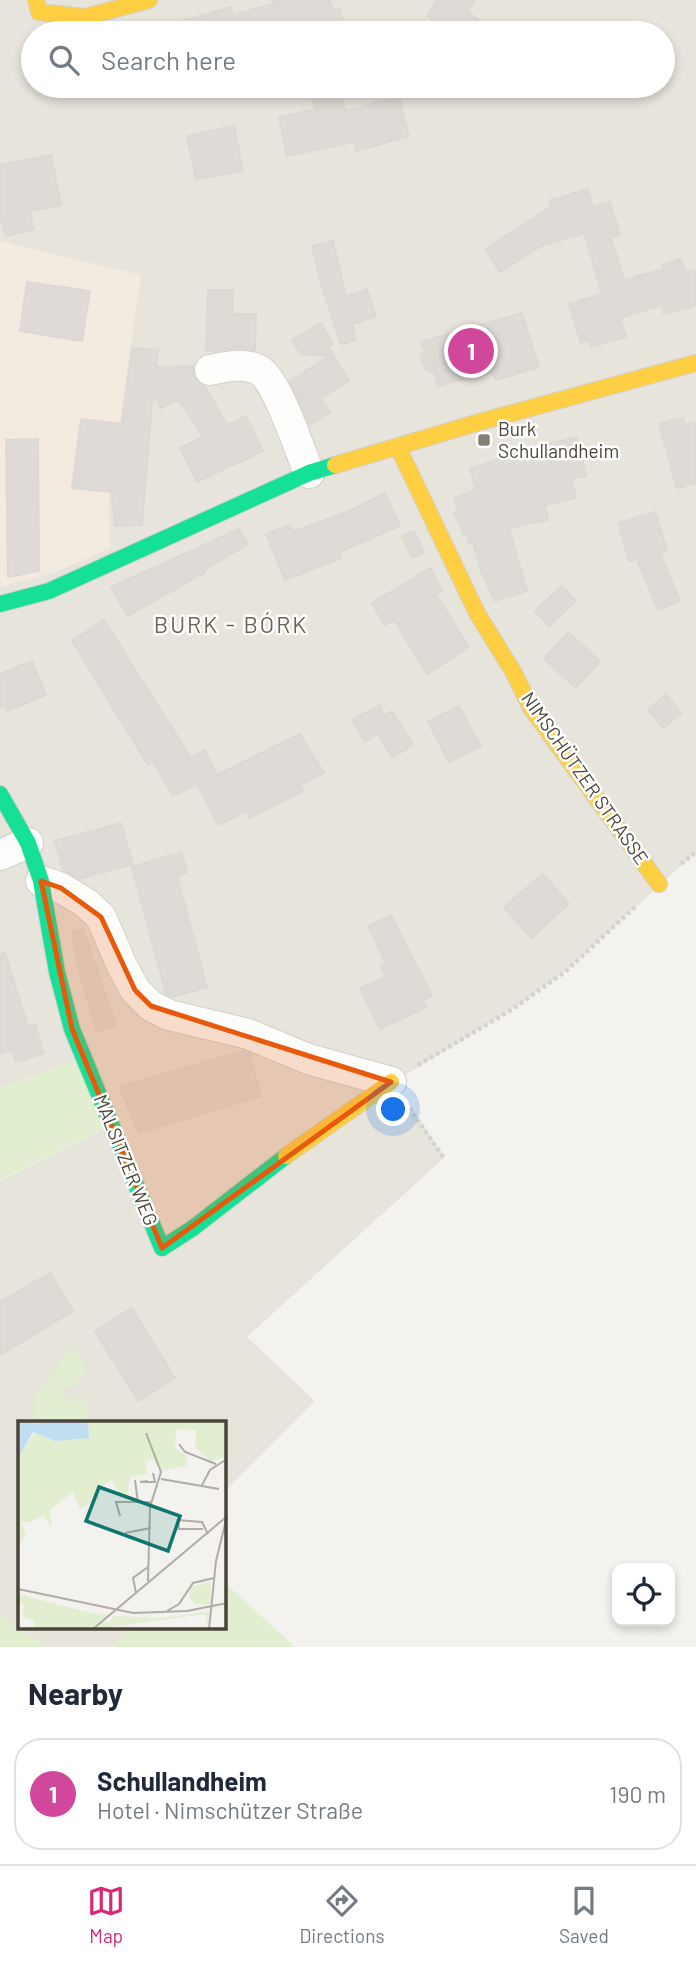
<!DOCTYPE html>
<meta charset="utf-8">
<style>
:root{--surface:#fff;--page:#f2f2f3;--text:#1f2937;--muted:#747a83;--line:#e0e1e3;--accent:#db2777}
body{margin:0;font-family:Barlow,sans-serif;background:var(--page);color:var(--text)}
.controls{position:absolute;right:21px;bottom:21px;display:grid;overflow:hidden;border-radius:14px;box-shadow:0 4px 10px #0003}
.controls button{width:63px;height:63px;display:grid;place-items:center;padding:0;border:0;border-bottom:2px solid var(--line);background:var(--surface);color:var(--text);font:35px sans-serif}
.you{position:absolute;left:394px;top:1110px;width:24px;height:24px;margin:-18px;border:5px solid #fff;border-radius:50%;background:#1a73e8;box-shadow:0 0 0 10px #1a73e833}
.badge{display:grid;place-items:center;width:46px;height:46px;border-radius:50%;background:var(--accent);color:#fff;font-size:23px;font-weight:700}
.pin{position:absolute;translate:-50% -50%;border:4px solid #fff;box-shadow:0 2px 7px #0006}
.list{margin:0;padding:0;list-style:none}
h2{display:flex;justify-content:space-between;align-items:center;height:91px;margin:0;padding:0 28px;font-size:30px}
h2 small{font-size:23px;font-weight:400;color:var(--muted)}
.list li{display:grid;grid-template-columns:46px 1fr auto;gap:21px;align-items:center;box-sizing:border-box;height:112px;margin:0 14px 14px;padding:0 14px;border:2px solid var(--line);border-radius:28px}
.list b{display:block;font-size:26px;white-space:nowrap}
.list p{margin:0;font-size:23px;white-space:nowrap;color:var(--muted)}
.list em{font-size:23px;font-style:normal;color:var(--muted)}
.icon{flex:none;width:38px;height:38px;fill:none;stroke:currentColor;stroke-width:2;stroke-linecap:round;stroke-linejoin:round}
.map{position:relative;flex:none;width:696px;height:1647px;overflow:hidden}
.search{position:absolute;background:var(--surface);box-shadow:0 4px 10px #0003;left:21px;right:21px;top:21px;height:77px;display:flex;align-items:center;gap:18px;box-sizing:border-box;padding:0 24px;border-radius:38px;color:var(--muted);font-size:26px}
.sheet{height:217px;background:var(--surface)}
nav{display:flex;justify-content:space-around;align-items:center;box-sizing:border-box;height:98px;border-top:2px solid var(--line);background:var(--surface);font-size:19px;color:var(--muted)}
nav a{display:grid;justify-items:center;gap:4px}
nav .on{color:var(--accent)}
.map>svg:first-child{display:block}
.residential{fill:#e7e4dc;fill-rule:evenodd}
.commercial{fill:#f3ebdf}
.green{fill:#e1eecf}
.building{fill:#dedbd6;stroke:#dcd9d4;stroke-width:2}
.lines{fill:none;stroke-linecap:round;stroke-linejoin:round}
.street-casing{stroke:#d2d0cb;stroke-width:32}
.fast-casing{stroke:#d3cfc5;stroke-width:18}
.slow-casing{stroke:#d3cfc5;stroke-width:18}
.path{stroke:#d3d2cc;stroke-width:4.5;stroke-dasharray:3.5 3.5;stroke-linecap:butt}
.street{stroke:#fdfdfc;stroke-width:30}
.fast{stroke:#16e098;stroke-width:16}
.slow{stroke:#ffcf43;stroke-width:16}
.marked{fill:#e8590c;fill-opacity:0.2;stroke:#e8590c;stroke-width:5;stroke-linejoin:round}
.poi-dot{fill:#868178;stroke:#fff;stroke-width:2.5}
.labels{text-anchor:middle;stroke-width:5;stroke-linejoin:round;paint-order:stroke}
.poi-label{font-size:19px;fill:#4b4439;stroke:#fff;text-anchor:start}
.street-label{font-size:19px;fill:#4b4439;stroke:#fff}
.quarter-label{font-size:23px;letter-spacing:2px;fill:#6e6250;stroke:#fff}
.inset-road{fill:none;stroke:#b0aca6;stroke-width:2}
.view{fill:#0f766e;fill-opacity:0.15;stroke:#0f766e;stroke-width:3.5}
.inset-edge{fill:none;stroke:#4b4439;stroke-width:3.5}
</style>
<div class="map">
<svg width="696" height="1647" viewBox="0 0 696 1647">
<rect width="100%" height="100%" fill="#f4f2ee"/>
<!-- residential -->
<path class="residential" d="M0,0H696V852L566,971L513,1009L394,1082L445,1157L247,1337L315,1401L224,1492V1423H19V1628H130L112,1647H46L0,1615V1181L108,1126L80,1059L0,1088ZM33,33H663V86H33Z"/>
<!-- commercial -->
<path class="commercial" d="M0,241L141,275L109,496L110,548L56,572L0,587Z"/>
<!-- green -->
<path class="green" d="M80,1059L108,1126L0,1180V1088Z
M70,1348L76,1349L85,1369L73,1388L47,1381Z
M47,1382L65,1391L63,1397L70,1402L74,1400L79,1393L89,1409C85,1430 55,1423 37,1423C27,1405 35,1396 47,1382Z
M224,1582L295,1647H112L130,1628H224Z
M0,1615L46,1647H0Z"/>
<!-- building -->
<path class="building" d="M272,0H330L333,11L340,9L346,33H163L162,27L231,7L233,15L273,4Z
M437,0H475L467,11L495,33H451L427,16Z
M308,86H338L345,111L399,97L409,136L356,151L354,142L287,156L279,117L315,109Z
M234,126L243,171L196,179L187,136Z
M51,155L61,205L30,211L34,229L6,236L0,217V165Z
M588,189L593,207L610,202L620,235L611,238L624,280L663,269L662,265L681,259L686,273L696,270V305L664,314L662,305L620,318L626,337L591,347L589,340L581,343L569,304L602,294L584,233L541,246L500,272L485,249L551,207L549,201Z
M333,241L346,296L367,289L376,316L352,324L356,340L341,344L320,280L312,246Z
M27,282L90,291L82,341L20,331Z
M208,290H233L232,314H256L255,350L240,348L206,351Z
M522,313L539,367L496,380L492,371L438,386L435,373L425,369L420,356L425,352L421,342Z
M321,323L333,344L328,347L349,380L320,399L330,412L310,425L290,381L329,356L301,354L292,340Z
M132,348L158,350L156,367L193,366V374L197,381L205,387L227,425L246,416L263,451L197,482L180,448L203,437L179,400L161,408L153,392L142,525L115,526L112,492L72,488L81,419L122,424Z
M683,418L685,425L696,422V483L677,488L659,424Z
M577,437L586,476L571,479L576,498L545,505L548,520L509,528L527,591L495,601L481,571L473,542L469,543L466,534L464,535L454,513L458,511L454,498L476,490L470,469L531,448Z
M38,439L39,571L8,577L6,440Z
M385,493L400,526L339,552L342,558L285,580L266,534L290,525L293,532L352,510Z
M655,512L667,550L660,553L680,601L658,610L637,559L629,561L618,523Z
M239,529L248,544L204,570L205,572L128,616L111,587Z
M414,531L424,553L412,558L402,536Z
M431,568L442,591L436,595L469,647L427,674L394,620L385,625L372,603Z
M562,586L576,601L549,626L535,611Z
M104,620L191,758L204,750L217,775L300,734L324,773L300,785L303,791L250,818L247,811L218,825L198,785L173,795L153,762L148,765L72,641Z
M568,632L600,661L576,688L544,659Z
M32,661L46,695L7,711L5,706L0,708V674Z
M666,694L681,713L663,728L648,710Z
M380,705L384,716L392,711L413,745L392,758L377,734L365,742L352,720Z
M459,706L481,746L449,762L428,722Z
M121,823L133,864L79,879L63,870L55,841Z
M181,852L187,872L177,876L207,987L171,997L166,994L132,867Z
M543,874L569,904L531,938L504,907Z
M391,915L432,996L422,1000L426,1007L380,1029L360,988L386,977L381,966L386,963L368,926Z
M83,929L116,1025L97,1032L78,967L72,932Z
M5,953L28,1027L35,1025L44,1053L16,1062L12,1050L0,1054V954Z
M243,1051L249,1053L261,1096L139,1133L119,1087Z
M50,1273L73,1311L0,1355V1302Z
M132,1308L175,1378L138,1401L95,1331Z"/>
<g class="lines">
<defs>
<path id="street" d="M210,370C225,367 244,362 259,370C277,380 300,451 309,473
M0,855L28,843
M41,881L61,888L86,903L101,917L122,966L135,990L151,1006L169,1015L248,1034L308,1059L391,1082"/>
<path id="fast" d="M0,604L49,591L309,473L335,465
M0,794L28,843L41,881L57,972L72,1029L162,1248L193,1228L286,1156"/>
<path id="slow" d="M36,0L39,12L85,17L149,0
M398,447L477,613L514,673L531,708L659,884
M335,465L483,421L696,363
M286,1156L391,1082"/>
</defs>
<!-- street casing -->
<use href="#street" class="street-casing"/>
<!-- fast casing -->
<use href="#fast" class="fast-casing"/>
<!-- slow casing -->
<use href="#slow" class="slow-casing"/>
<!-- path -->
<path class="path" d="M681,864L696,852
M418,1065L513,1009L566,971L636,906
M409,1108L443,1157"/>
<!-- street -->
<use href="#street" class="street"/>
<!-- fast -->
<use href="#fast" class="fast"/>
<!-- slow -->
<use href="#slow" class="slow"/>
</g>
<!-- marked area -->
<path class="marked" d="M41,881L61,888L101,917L135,990L151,1006L391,1082L162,1248L72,1029Z"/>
<!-- markers -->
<rect class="poi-dot" x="477" y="433" width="14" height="14" rx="3.5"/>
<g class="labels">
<!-- poi labels -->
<g class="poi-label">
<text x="498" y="436">Burk<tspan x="498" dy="22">Schullandheim</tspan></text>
</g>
<!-- street labels -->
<g class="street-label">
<text transform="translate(585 778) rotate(55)" y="7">NIMSCHÜTZER STRASSE</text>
<text transform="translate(126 1160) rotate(68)" y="7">MALSITZER WEG</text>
</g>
<!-- quarter labels -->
<g class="quarter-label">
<text x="231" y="633">BURK - BÓRK</text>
</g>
</g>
<!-- overview -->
<g transform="translate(18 1421)">
<rect width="208" height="208" fill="#f4f2ee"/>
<path d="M70,0H208V36L192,40L177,25L178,9L158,8L157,27L170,36L168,45L143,50L134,38L127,40L129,53L112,56L108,80L93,59L78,70L82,77L62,88L55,71L32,89L34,106L25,94L13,101H3L8,113L0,125L1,31L19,10L71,17ZM193,161L192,184L176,183L171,175L173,166ZM0,173L69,191L91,194L73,208H16L17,200L5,196L6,183L0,181ZM191,191L189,208L188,193L77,208L86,200L92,202L95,195L142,197Z" fill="#e1eecf"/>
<path d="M0,0H70L71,17L37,20L15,11L0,37Z" fill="#c0ddf1"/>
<path class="inset-road" d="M128,12L143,51L132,86L130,160M161,23L167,31L198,43M143,58L201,68M117,59L120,82M130,60L122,61H137L135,52M184,64L192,49L209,38M102,95L98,81H133M185,108H161L160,99L184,101L190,113M107,112L133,107M0,168L115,192L169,190L209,182M118,172L115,157L130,146M149,190L161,183L175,162L196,157M75,208L207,97M191,208L198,140L209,95"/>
<path class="view" d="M81,66L162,95L150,130L68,100Z"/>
<rect width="208" height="208" class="inset-edge"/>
</g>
</svg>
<div class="controls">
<button><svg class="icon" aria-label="locate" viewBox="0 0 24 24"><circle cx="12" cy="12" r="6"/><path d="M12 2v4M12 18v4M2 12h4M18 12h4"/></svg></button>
</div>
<div class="you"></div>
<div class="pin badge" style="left:471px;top:351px;background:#d1479c">1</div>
<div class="search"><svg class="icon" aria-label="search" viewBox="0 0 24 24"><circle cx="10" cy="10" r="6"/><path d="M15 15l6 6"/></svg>Search here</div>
</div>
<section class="sheet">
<h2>Nearby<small></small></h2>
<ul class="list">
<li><span class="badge" style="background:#d1479c">1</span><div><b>Schullandheim</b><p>Hotel · Nimschützer Straße</p></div><em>190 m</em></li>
</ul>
</section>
<nav>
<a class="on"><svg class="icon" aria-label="map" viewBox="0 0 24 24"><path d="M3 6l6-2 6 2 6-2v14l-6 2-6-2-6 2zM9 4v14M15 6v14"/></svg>Map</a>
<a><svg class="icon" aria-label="directions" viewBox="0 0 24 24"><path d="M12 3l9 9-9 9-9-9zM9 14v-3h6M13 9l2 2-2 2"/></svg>Directions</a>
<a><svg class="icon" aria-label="saved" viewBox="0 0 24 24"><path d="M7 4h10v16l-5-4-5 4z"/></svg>Saved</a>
</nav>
